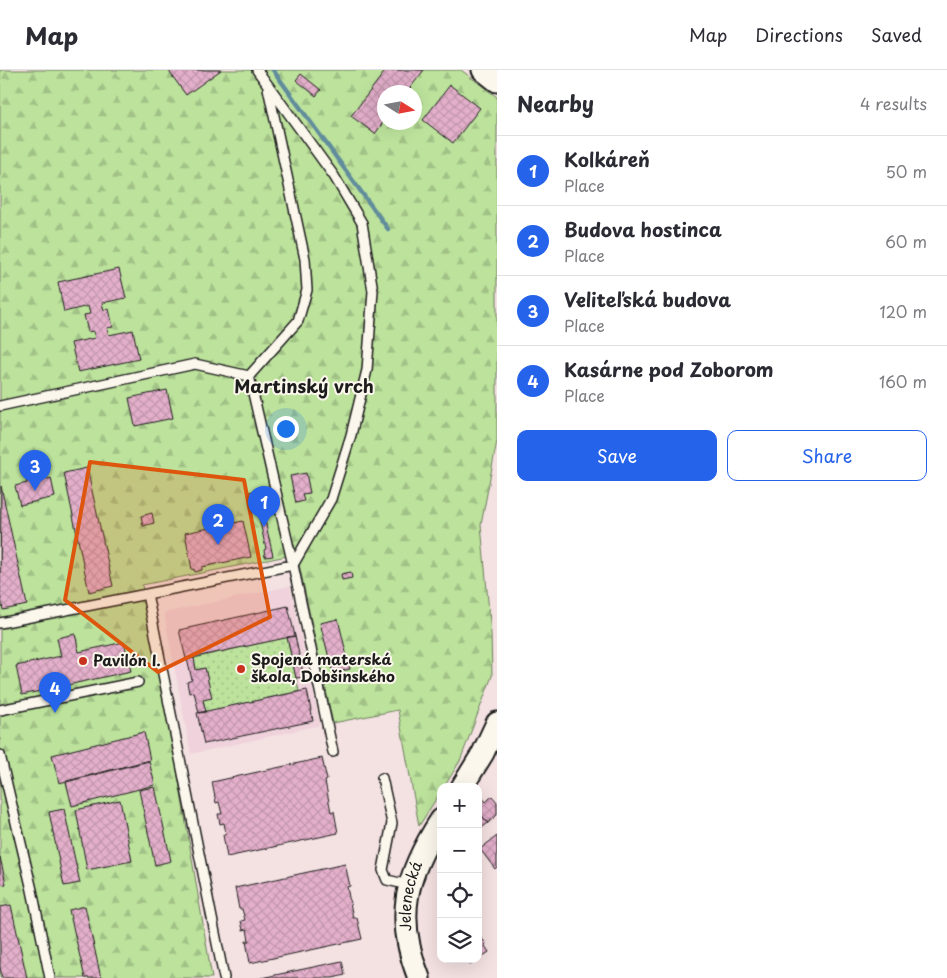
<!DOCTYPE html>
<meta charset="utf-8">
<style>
:root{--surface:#fff;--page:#f7f7f7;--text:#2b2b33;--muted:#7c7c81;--line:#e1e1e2;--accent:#2563eb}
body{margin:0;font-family:"Playpen Sans",sans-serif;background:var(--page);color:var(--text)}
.controls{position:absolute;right:15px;bottom:15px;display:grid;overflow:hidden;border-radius:10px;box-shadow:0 5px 20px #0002}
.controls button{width:45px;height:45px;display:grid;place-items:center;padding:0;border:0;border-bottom:1px solid var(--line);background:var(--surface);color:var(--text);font:25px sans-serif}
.compass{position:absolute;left:377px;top:15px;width:45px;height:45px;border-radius:50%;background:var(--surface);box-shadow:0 5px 20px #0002;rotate:101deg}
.you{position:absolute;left:285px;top:358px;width:18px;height:18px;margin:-12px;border:4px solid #fff;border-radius:50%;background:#1a73e8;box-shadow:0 0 0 8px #1a73e833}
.badge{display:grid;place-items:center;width:32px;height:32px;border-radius:50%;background:var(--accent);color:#fff;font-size:16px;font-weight:700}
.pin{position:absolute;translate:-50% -41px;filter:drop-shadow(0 1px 2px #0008)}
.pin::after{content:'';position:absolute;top:26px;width:18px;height:15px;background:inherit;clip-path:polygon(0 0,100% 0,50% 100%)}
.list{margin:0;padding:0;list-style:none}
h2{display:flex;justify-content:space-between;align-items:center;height:65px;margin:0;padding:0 20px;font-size:21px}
h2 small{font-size:16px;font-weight:400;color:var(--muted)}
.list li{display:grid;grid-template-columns:32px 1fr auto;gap:15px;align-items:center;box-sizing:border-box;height:70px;padding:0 20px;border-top:1px solid var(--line)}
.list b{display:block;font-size:19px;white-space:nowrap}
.list p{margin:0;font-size:16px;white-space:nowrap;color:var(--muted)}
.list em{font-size:16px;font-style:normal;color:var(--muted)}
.actions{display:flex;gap:10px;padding:15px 20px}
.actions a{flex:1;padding:11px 0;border:1px solid var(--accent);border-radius:10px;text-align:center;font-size:18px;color:var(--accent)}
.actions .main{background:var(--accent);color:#fff}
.icon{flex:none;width:28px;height:28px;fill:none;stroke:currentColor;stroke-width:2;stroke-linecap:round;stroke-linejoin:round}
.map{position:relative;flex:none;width:497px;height:908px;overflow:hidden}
header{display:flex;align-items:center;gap:30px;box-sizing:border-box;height:70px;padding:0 25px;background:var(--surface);border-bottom:1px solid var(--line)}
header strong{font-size:24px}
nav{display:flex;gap:28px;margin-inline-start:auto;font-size:18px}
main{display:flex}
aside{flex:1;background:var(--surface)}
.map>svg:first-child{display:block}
.built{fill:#efd2db}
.forest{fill:url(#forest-firs);stroke:#6c7f5c;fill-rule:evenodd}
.park{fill:url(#park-dots);stroke:#6c7f5c}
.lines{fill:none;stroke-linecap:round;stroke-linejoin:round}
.stream{stroke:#618c9c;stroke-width:4.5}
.building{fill:url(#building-cross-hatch);stroke:#1c1c1c}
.service-casing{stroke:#1c1c1c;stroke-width:12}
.tertiary-casing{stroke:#1c1c1c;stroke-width:25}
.service{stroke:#fbf7ec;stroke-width:9}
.tertiary{stroke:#fbf7ec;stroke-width:21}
.marked{fill:#de560d;fill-opacity:0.2;stroke:#de560d;stroke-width:4;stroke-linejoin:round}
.poi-dot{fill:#c8321e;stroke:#fbf7ec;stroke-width:2}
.labels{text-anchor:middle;stroke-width:4;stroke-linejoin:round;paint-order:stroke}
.poi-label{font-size:15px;font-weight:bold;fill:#1c1c1c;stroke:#fbf7ec;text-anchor:start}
.street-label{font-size:15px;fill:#1c1c1c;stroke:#fbf7ec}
.quarter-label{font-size:18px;font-weight:bold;fill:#1c1c1c;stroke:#fbf7ec}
</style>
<header>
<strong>Map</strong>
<nav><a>Map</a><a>Directions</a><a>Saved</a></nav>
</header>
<main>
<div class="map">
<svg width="497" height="908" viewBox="0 0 497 908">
<defs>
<pattern id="forest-firs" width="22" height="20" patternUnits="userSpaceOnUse" patternTransform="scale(1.25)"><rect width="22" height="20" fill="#bce29c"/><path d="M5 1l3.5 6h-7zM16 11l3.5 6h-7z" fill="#a1c186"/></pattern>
<pattern id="park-dots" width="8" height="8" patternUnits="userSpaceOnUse" patternTransform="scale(1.25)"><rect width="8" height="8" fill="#bce29c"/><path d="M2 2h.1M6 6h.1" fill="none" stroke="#a1c186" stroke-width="1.8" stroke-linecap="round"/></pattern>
<pattern id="building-cross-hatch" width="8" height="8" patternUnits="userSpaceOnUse" patternTransform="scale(1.25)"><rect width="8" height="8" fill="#e3afca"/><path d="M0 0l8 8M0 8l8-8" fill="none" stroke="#c296ad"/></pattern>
</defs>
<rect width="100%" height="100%" fill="#f4e1e2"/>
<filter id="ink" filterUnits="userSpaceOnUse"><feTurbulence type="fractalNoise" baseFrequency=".02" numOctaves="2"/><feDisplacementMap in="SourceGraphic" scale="10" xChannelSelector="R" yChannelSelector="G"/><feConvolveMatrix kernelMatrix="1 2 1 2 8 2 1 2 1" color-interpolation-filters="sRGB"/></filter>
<g filter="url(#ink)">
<!-- built -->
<path class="built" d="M290,516L320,655L191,684L164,543Z"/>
<!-- forest -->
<path class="forest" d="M0,0H461L497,27V371L481,455L491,564L492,606L460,691L444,717H441V721L419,756L398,640L333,653L297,484L142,515L175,688L212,908H0ZM384,22H414V52H384Z"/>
<!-- park -->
<path class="park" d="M287,567L299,621L206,642L203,630L211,627L205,598L196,600L194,588Z"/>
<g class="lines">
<!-- stream -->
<path class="stream" d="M273,0L388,159"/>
</g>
<!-- building -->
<path class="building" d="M168,0H221L186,25Z
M386,0H424L407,22H384V51L375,64L351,46Z
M301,4L321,20L316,26L296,10Z
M450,15L480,38L453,73L423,50Z
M119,199L126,228L102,233L104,240L109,239L113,257L107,258L109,265L133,260L139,289L78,302L71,273L95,268L93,261L88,262L84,245L90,244L88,236L64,242L58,212Z
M167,320L173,348L135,356L129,328Z
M87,398L113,516L89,522L64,403Z
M306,403L310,423L302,424L304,431L296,433L290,406Z
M38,405L39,411L51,408L55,427L20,435L15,416L27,413L26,408Z
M1,416L27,535L3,540L0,525Z
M263,419L266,432L261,433L273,486L265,487L264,480L266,479L256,434L252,435L249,422Z
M152,443L154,453L143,456L141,446Z
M243,451L251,487L202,497V500L195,502L194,499L192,500L185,463Z
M351,502L352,508L342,510L341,504Z
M288,536L295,566L186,589L179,560Z
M338,549L350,599L333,603L320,553Z
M75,564L79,582L124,572L131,601L22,625L16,596L61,586L57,568Z
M295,566L304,607L296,608L287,567Z
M194,588L196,600L205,598L212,628L203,630L206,642L199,643L194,622L189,623L187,612L192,610L187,589Z
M307,620L313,651L204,674L197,643Z
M144,662L150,690L59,713L52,685Z
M322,688L327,710L325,711L331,742L334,741L338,763L227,787L223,765L226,764L224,753L220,754L218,744H222L219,732L216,733L212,712Z
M149,691L155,715L72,736L66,712Z
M155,717L171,791L155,795L139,720Z
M480,725L486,732L492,726L497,732V745L488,753L478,741V726Z
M120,730L132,791L87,800L76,740Z
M64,739L80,813L64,816L49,742Z
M480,744L488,753L478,761V745Z
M497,766V797L495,799L480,779Z
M0,787L6,814L0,815Z
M345,794L350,816L347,817L353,848H357L362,869L250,893L246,871H249L247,859L243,860L241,851L245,850L242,839H239L235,818Z
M11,835L27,908H2L0,897V837Z
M85,836L101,908H85L69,840Z
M478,865L486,873L485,876L489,882L470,895L467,889H478Z
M342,891L345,905L333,908H261Z"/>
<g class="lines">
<defs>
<path id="service" d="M268,18L305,189L307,220L298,251L249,306L293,495L333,682
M0,336L195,294L249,306
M0,553L147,524
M0,640L138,612
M0,685L32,820L50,908
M382,708L392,753L383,800L387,810L409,815
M224,908L147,524L293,495L331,429L351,365L367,300L373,221L362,153L334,106L257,0"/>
<g id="tertiary">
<path d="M483,0L497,11"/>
<path d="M462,717L483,683L497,653"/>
<path id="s1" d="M419,908C394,846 406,804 441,750"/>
</g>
</defs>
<!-- service casing -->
<use href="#service" class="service-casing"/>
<!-- tertiary casing -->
<use href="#tertiary" class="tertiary-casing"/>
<!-- service -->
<use href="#service" class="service"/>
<!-- tertiary -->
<use href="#tertiary" class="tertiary"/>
</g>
</g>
<!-- marked area -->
<path class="marked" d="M90,392L244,410L270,547L158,602L65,530Z"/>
<!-- markers -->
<g class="poi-dot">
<circle cx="83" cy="591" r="5"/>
<circle cx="241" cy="599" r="5"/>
</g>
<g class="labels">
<!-- poi labels -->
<g class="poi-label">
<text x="251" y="595">Spojená materská<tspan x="251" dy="17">škola, Dobšinského</tspan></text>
<text x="93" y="596">Pavilón I.</text>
</g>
<!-- street labels -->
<g class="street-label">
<text dy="5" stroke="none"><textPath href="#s1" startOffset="84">Jelenecká</textPath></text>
</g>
<!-- quarter labels -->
<g class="quarter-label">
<text x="304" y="323">Martinský vrch</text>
</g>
</g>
</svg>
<div class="controls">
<button>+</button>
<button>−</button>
<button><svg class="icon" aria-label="locate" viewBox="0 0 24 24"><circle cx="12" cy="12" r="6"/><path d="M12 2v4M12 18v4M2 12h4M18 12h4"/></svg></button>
<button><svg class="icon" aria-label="layers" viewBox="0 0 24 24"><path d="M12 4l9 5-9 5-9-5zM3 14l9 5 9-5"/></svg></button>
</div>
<svg class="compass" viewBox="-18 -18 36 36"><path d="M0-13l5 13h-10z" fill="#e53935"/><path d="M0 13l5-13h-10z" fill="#7c7c81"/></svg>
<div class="you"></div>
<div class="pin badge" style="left:264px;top:457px">1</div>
<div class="pin badge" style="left:218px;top:475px">2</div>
<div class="pin badge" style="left:35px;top:421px">3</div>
<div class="pin badge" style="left:55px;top:643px">4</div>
</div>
<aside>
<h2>Nearby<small>4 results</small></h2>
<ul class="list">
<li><span class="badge">1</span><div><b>Kolkáreň</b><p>Place</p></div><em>50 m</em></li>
<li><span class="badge">2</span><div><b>Budova hostinca</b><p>Place</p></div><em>60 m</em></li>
<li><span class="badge">3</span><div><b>Veliteľská budova</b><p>Place</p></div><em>120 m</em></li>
<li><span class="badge">4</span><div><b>Kasárne pod Zoborom</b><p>Place</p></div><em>160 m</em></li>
</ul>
<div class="actions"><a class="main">Save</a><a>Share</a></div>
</aside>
</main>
